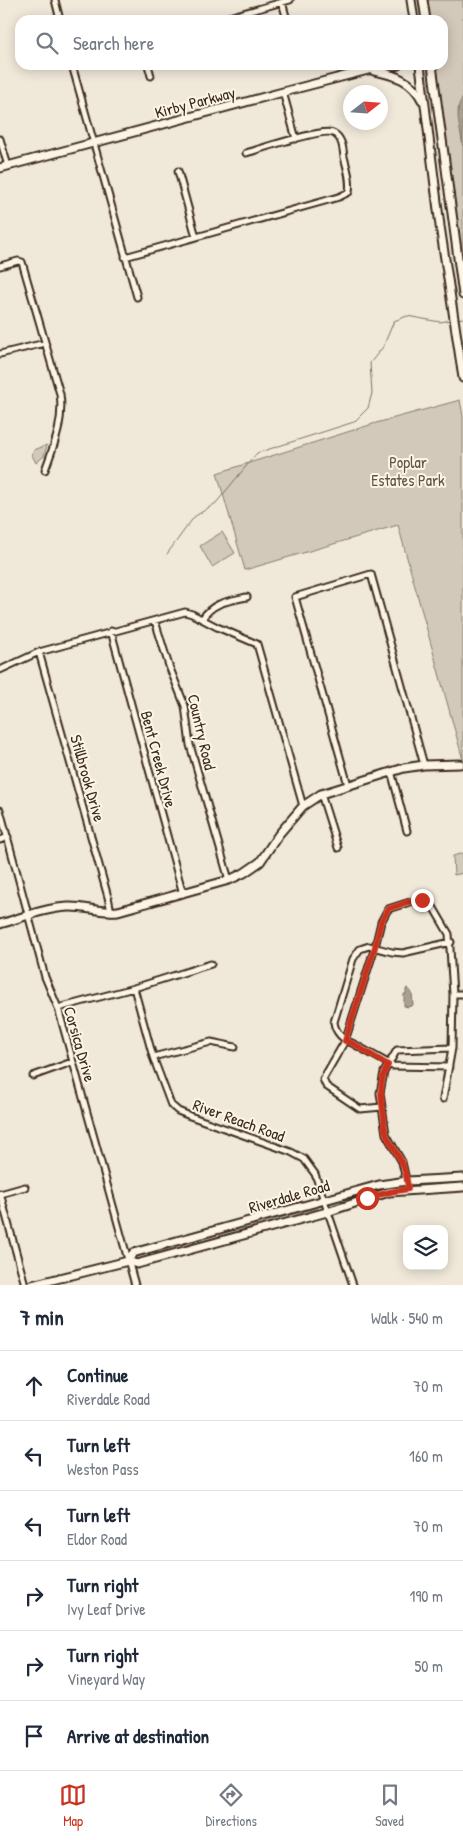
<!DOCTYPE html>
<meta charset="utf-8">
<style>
:root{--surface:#fff;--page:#f2f2f3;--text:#1f2937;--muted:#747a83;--line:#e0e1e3;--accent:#c8321e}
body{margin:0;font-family:"Patrick Hand",sans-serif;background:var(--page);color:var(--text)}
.controls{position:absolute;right:15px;bottom:15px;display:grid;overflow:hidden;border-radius:10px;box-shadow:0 2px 12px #0003}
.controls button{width:45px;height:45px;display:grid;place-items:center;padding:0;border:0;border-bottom:1px solid var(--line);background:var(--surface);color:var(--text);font:25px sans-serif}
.compass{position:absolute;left:343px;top:85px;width:45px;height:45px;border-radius:50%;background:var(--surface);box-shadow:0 2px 12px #0003;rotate:73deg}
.stop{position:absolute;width:15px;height:15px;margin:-11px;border:4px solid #c8321e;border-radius:50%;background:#fff}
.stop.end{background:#c8321e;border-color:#fff;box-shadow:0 1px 5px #0008}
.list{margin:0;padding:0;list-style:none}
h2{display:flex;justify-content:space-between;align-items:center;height:65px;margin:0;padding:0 20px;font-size:21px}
h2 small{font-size:16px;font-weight:400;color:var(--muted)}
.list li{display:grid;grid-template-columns:32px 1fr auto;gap:15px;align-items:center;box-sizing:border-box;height:70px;padding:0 20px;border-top:1px solid var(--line)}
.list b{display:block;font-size:19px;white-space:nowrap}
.list p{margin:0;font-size:16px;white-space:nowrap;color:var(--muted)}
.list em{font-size:16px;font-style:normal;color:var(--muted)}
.icon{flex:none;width:28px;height:28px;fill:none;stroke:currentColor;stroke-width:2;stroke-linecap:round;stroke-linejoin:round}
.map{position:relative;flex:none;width:463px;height:1285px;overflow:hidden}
.search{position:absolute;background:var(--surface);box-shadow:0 2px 12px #0003;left:15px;right:15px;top:15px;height:55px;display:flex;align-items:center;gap:12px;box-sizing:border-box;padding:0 18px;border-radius:15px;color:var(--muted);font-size:19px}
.sheet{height:485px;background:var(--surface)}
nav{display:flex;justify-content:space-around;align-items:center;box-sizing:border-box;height:70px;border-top:1px solid var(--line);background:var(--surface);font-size:14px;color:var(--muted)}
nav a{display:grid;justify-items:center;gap:2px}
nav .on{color:var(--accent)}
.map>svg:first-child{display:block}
.green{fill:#d2c9ba;stroke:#867a6c}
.water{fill:#aaa091;stroke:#7e7163}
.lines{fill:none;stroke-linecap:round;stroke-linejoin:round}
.stream{stroke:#7e7163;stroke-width:1}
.street-casing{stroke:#3b2a1e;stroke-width:9}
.secondary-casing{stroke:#3b2a1e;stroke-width:11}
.street{stroke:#fcf5e5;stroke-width:5}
.secondary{stroke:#fcf5e5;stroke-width:7}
.route{stroke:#c8321e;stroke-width:6}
.labels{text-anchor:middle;stroke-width:4;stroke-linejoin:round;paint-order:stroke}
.street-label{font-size:16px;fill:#3b2a1e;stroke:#fcf5e5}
.park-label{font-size:16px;fill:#615245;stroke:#fcf5e5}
</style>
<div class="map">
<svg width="463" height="1285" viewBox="0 0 463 1285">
<rect width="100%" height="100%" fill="#f0e9d9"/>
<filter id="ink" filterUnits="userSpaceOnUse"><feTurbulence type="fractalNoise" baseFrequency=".02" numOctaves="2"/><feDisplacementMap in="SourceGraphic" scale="10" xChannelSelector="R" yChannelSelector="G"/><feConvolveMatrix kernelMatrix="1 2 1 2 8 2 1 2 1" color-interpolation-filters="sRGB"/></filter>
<g filter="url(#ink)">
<!-- green -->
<path class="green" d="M428,0H463V263L436,65H443V20H430Z
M460,400L463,416V760L398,525L245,570L217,473L376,423Z
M47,445L44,456L36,463L32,455L34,450Z
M222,532L235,553L212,567L200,546Z
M463,853V873L454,875L453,856Z
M317,1206L318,1207L317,1209L296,1215L285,1220L137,1262L134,1260L166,1250L183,1243Z"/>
<!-- water -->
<path class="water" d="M463,98V146C461,133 453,107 463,98Z
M408,988L412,993L413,1005L408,1007L404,1006V994H406V989Z"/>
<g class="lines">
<!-- stream -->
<path class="stream" d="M456,319L463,318
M167,554L194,517L216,503L257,453L354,422L368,408L372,393L370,363L383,347L394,321L407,316L440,322L452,320"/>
<defs>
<path id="street" d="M55,0L60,20
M282,2L287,20
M218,20L290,0
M72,65L137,297
M148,65L151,76
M283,92L296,139
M0,139L8,166
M178,171L196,237
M125,257L339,197L349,192C351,180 347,168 344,157C343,148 342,137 333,133C323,128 260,149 246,153
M0,266L18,261L22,262L60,394C64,422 54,445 45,470
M0,354L45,343
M202,619C213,602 228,601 247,597
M155,621L169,666L185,706L190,745L229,880
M111,631L183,894
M39,652L108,897L111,912
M0,670L39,652L185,612L192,614L217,627L257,644L303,806
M391,771L407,831
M348,785L295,597L371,574L424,765
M321,794L338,848
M0,810L45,977L58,1008L135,1285
M0,840L8,837
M134,988L153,1057L171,1105L178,1111L190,1116L291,1152L304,1159L315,1174L353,1285
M453,994H463
M58,1008L134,988L211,964
M153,1057L211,1042L235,1047
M449,1067L393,1066L352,1043C343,1040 335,1032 334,1022L353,959L360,949L369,946L392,952L403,953L451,942
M33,1076L72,1062
M382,1107L360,1109L326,1086L323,1079L345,1041L375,947L381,922L388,909L413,901L422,900L428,902L432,905L449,934L453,994L452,1048L443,1099
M408,1189L402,1162L386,1134L380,1093L384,1072L397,1050L452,1048
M0,1193L25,1285
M0,1194L25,1187"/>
<path id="secondary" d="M411,0L414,20
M423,0L426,20
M420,65L440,226L463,378
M432,65L463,295
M374,71C395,75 412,80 422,100
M0,168L283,92L368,70L398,65
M0,924C21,918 45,908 68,907C85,906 101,913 118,911L229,880L244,873L260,862L279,834L303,806L321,794L404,768L424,765L460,764
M128,1261L133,1253L379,1185L407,1181L463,1178
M32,1285L128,1261L137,1264L327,1212L389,1192L463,1187"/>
</defs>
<!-- street casing -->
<use href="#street" class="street-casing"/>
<!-- secondary casing -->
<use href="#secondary" class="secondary-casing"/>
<!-- street -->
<use href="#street" class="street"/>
<!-- secondary -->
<use href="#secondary" class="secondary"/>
</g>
</g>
<g class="lines" filter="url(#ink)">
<!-- route -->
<path class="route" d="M367,1198L390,1192L408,1189C406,1164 398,1157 387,1136C385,1131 384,1123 384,1117C381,1099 378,1082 388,1065L352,1043L345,1041L375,947L381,922L388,909L408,902L422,900"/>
</g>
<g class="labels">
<!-- street labels -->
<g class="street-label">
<text transform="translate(195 102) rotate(-15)" y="6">Kirby Parkway</text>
<text transform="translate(202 732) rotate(77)" y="6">Country Road</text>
<text transform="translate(159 759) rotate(75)" y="6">Bent Creek Drive</text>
<text transform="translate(88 778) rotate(74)" y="6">Stillbrook Drive</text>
<text transform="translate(80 1044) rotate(74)" y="6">Corsica Drive</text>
<text transform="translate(239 1120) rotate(20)" y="6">River Reach Road</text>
<text transform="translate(289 1196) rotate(-16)" y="6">Riverdale Road</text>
</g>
<!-- park labels -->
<g class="park-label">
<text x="408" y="468">Poplar<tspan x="408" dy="18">Estates Park</tspan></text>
</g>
</g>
</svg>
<div class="controls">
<button><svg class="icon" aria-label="layers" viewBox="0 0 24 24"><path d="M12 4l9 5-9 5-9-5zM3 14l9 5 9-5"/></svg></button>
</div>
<svg class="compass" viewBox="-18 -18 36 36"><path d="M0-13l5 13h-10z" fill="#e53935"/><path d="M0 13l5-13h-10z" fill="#747a83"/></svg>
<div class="stop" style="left:367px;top:1198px"></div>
<div class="stop end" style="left:422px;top:900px"></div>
<div class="search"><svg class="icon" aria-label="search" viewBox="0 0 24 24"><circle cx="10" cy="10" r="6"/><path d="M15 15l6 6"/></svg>Search here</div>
</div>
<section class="sheet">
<h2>7 min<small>Walk · 540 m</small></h2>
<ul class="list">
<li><svg class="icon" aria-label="ahead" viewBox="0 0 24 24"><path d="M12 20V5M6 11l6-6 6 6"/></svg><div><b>Continue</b><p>Riverdale Road</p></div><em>70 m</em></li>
<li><svg class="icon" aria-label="left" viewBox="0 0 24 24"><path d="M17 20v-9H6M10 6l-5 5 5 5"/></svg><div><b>Turn left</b><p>Weston Pass</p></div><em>160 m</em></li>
<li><svg class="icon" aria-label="left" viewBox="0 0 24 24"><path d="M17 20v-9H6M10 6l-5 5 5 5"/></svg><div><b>Turn left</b><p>Eldor Road</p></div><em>70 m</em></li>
<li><svg class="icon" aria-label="right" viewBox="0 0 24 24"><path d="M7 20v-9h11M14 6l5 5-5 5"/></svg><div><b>Turn right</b><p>Ivy Leaf Drive</p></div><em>190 m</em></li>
<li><svg class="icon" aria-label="right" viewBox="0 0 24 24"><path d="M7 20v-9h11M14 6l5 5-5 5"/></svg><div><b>Turn right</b><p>Vineyard Way</p></div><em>50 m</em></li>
<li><svg class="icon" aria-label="arrive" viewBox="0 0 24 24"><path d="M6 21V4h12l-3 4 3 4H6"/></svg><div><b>Arrive at destination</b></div></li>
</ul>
</section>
<nav>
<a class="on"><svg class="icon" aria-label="map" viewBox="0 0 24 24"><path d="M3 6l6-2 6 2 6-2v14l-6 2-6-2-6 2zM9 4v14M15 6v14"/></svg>Map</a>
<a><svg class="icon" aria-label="directions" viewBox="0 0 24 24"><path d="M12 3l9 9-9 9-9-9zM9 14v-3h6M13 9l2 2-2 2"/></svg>Directions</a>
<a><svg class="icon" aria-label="saved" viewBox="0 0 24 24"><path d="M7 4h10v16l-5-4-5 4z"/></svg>Saved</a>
</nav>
